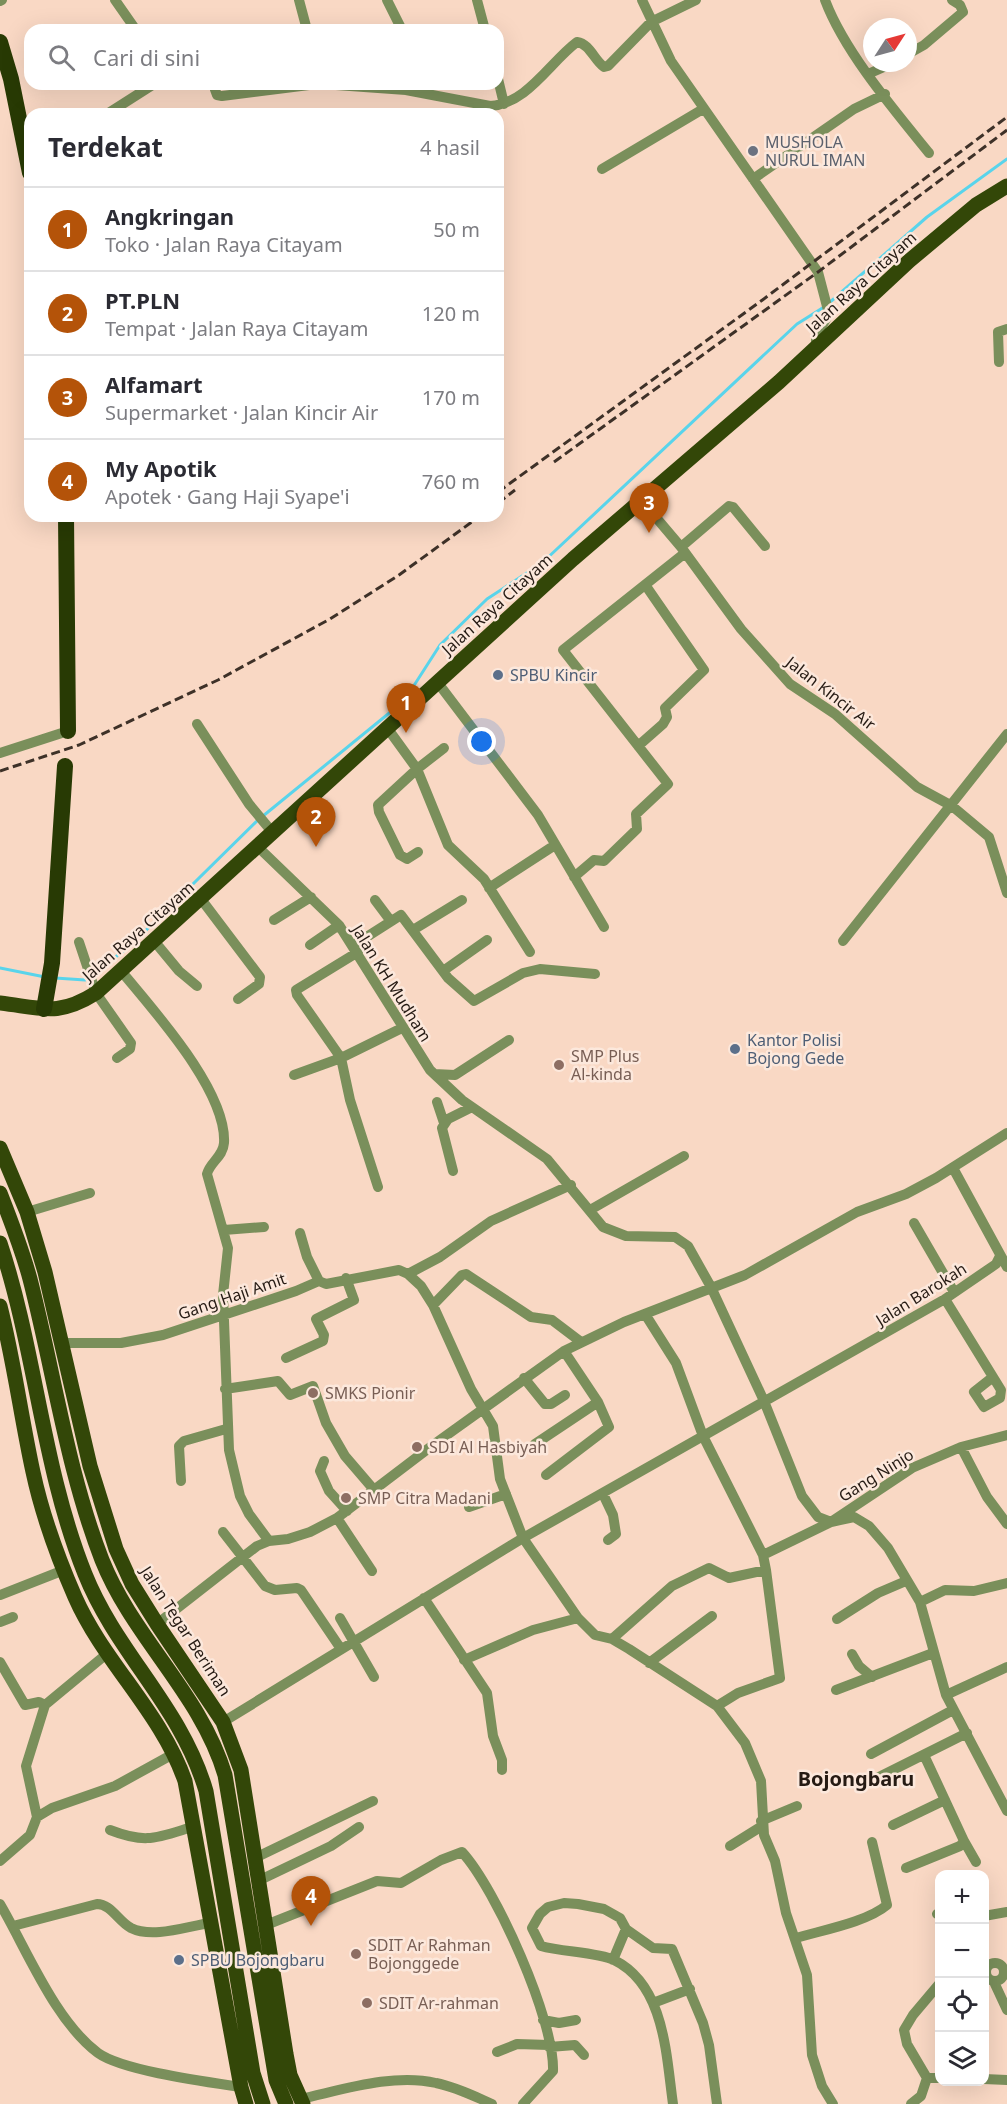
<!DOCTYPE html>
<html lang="id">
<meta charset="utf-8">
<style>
:root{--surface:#fff;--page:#f2f2f3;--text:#2b2b33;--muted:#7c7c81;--line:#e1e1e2;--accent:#b45309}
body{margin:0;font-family:"Noto Sans",sans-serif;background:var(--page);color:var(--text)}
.controls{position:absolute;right:18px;bottom:18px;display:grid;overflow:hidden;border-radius:12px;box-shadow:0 6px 24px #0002}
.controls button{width:54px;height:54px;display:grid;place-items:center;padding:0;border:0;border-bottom:2px solid var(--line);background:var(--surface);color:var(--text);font:30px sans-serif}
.compass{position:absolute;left:863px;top:18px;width:54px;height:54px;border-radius:50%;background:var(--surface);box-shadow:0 6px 24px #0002;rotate:54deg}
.you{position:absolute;left:482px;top:742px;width:21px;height:21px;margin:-15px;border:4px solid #fff;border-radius:50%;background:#1a73e8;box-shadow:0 0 0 9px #1a73e833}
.badge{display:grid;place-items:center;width:39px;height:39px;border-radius:50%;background:var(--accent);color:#fff;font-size:20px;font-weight:700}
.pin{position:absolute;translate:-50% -50px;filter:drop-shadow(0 2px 3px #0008)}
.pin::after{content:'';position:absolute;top:32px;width:21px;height:18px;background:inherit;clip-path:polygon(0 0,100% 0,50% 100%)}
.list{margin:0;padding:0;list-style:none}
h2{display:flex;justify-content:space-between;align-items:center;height:78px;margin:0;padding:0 24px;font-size:26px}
h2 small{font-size:20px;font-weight:400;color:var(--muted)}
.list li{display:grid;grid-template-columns:39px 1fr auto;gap:18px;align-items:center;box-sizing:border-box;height:84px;padding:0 24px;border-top:2px solid var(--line)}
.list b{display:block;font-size:22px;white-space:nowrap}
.list p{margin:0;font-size:20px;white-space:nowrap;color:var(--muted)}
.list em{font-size:20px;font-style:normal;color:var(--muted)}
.icon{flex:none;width:33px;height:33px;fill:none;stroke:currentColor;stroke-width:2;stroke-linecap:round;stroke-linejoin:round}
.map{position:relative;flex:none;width:1007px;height:2104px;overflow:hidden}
.search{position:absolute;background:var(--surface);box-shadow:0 6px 24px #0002;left:24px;top:24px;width:480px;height:66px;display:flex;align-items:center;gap:15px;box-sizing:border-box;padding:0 21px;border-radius:18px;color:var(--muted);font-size:22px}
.panel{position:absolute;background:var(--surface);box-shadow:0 6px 24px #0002;left:24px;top:108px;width:480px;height:414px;border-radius:18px}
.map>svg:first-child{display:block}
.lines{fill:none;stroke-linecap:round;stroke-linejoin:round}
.stream{stroke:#59d4eb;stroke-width:3}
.minor{stroke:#7a8f5b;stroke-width:10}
.primary{stroke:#334708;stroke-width:15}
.trunk{stroke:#283a04;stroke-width:16}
.rail{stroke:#3e3128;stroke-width:3;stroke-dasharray:9 4.5;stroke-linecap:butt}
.worship-dot{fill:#6b7280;stroke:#fce8dc;stroke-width:2}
.service-dot{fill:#5c6f8a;stroke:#fce8dc;stroke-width:2}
.education-dot{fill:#8d6e63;stroke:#fce8dc;stroke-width:2}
.labels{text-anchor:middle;stroke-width:5;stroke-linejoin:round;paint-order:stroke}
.worship-label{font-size:16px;fill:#5b616d;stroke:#fce8dc;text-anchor:start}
.street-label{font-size:16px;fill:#261b14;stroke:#fce8dc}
.service-label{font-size:16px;fill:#4e5e75;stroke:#fce8dc;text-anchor:start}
.education-label{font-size:16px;fill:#785e54;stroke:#fce8dc;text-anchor:start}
.quarter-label{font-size:20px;font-weight:bold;fill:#261b14;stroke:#fce8dc}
</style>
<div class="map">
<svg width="1007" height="2104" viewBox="0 0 1007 2104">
<rect width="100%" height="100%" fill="#f9d8c4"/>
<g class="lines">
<!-- stream -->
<path class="stream" d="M829,303L927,217L1007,159
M263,816L404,701L440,645L487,599L542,563L797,324L824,307
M0,968L45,977
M55,978L85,980L130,946L258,820"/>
<!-- minor -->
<path class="minor" d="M115,0L136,30
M299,0L307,30
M387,0L402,30
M477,0L485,30
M642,0L671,61L818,272L829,314L816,336V347
M825,0C844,51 894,110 929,153
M0,1L2,0
M908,54L924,45L963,12L960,5L952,0
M868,74L893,63
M498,79L504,104
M213,84L217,95L222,96L317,84
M322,84L406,90L490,106C527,104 550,62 577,42C590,44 594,60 604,67L608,66L651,22L696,0
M107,114L154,84
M602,169L703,109
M753,179L854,109L885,94
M999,362L998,332L1007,329
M642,501L681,547L741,629L790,684L835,714L917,787L952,806L989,837L1007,893
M681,547L729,506L733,507L765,546
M438,683L538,815L604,927
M197,724L249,804L273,833
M388,729L417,769L378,805L379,812L400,855L407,859L418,852
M638,746L663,724L667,717L665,708L704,670L646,586
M444,748L417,769L448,845L484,879L530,952
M0,753L68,731
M258,847L339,925L430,1070L462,1100L547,1159L603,1227L626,1236L675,1237L688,1246L711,1287L764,1401L802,1496L818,1517L831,1522
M574,877L594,860L604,861L637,829L636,814L668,784L563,650L685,553
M489,888L555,845
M201,899L260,977L259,984L238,999
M375,900L390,920
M274,920L311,897
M413,930L462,900
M843,941L1007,734
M79,942L96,993L131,1043L130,1049L117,1058
M155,942L179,971L197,986
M310,945L339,925
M354,945L401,915L448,978L474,1001L523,973L540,969L595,974
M358,952L296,990L297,995L341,1058L350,1100L378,1187
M443,971L487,940
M122,972C154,1011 227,1091 224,1143C223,1157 210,1162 207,1174L228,1248L223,1295L229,1450L240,1496L249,1514L269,1541
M434,1074L455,1075L509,1040
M294,1075L341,1058L402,1028
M437,1102L444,1123
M953,1168L1007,1267
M453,1171L442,1128L448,1119L472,1107
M590,1210L684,1156
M27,1212L90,1193
M914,1223L954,1292
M224,1230L264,1227
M300,1233L307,1257L319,1281
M408,1274L440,1257L491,1221L571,1185
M945,1299L1001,1390L1000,1398L984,1407L974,1392L993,1377
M433,1305L462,1275L466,1274L531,1317L552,1320L581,1342
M645,1314L676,1363L703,1436L763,1555L766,1570L780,1678L738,1693L717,1706
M62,1343H121L163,1335L296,1291L319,1281L326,1284L399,1270L408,1274L421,1286L433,1305L471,1389L493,1426L500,1479L523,1538L578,1618L595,1635L612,1639L629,1649L717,1706L745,1743L761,1781L764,1835L775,1861L786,1913L807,1975L812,2055L822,2086L833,2104
M286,1358L323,1341L324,1335L316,1319L354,1300L346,1278
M524,1378L545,1404H551L565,1395
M225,1389L278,1381L290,1395L313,1386L326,1423L345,1456L375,1491
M535,1444L598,1402
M961,1447L987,1497L1007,1524
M324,1461L320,1471L329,1491L347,1511
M546,1475L609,1427L598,1402L564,1351
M181,1481L179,1446L184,1441L226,1429
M603,1494L613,1515L616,1534L608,1540
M469,1507L506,1494
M337,1518L372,1571
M831,1522L854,1517L869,1526L888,1548L920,1602L946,1695L1007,1811
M223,1532L265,1586L275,1590L297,1588L301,1590L341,1649
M763,1555L831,1522L912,1468L961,1447L1007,1435
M0,1595L64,1570
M424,1598L487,1693L493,1736L502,1760V1770
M920,1602L945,1590L974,1591L1007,1583
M340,1618L374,1677
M837,1619L878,1593L906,1581
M0,1622L13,1617
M157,1624L257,1546L269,1541L288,1539L310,1532L337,1518L433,1445L564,1351L624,1322L745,1275L857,1212L906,1194L936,1178L1007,1133
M612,1639L672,1586L709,1568L729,1578L766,1570
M852,1654L859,1666L872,1677
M464,1660L533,1630L578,1618
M0,1662L25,1705L39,1702L45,1705L26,1766L37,1817
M649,1663L712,1616
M836,1690L933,1653
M946,1695L1007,1667
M45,1705L109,1652
M223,1722L523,1538L945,1299L996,1264L1000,1256
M871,1754L953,1710
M879,1777L967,1733
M761,1821L797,1806
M893,1825L945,1800
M110,1830C146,1844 156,1838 192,1827
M964,1841L976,1862
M730,1846L762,1826
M257,1857L373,1801
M0,1861L30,1835L37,1817L52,1808L115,1786L175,1753
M906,1868L960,1846L964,1841L924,1755
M260,1880L331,1846L359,1827
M0,1904C27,1950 55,2021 98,2053C123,2071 208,2082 241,2087
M937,1914L940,1915
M984,1916L1007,1912
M266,1925L377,1881L401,1883L441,1860L462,1852C496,1889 555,2021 553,2071L523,2104
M13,1926L97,1904C111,1904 118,1921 131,1928C153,1939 188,1926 210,1923
M796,1938C823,1930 867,1922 887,1905L872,1842
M613,1960L626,1929
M986 1972a9 9 0 1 1 18 0a9 9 0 1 1-18 0Z
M994,1982L1007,2010
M653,2003L690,1989
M543,2020L559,2023L576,2020
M549,2047L575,2045L584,2055
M497,2052L517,2044L549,2045
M927,2078L907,2044L904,2030L913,2015L940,1983
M984,2079L1007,2080
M300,2099C342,2090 393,2073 436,2083C456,2087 474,2096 492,2104
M673,2104C666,2055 665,1985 614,1960C597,1952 561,1952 541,1946L532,1928L540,1914L548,1907L564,1903L578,1904L604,1909L620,1918L626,1929L653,1948L672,1949L703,2023L709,2045L717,2104
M911,2104L921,2096L927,2078H940"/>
<!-- primary -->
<path class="primary" d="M0,1003C42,1008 58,1017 96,993L573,559L779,382L909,261L976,205L1007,186
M0,1148L27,1212L45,1272L90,1466L116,1549L132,1584L157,1624L223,1722L241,1770L286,2054L290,2075L303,2104
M0,1193C11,1221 22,1249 30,1279C54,1372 67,1470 102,1560C133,1638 201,1694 225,1775L276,2080L286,2104
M0,1243C36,1351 42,1467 85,1574C117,1654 181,1706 206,1791L253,2073L263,2104
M0,1306C14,1361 21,1417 33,1472C42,1514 58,1558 75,1597C104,1663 161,1712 185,1781L241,2087L246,2104"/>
<!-- trunk -->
<path class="trunk" d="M0,42L11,79L30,173
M66,516L68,731
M44,1009L52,963L65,766"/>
<!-- rail -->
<path class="rail" d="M554,462L818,272L1007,130
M498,492L761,301L1007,117
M498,503L515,490
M0,771L79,745L218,680L330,619L399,575L480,516"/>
</g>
<!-- markers -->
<circle class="worship-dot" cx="753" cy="151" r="6"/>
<g class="service-dot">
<circle cx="498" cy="675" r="6"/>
<circle cx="735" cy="1049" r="6"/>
<circle cx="179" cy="1960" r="6"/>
</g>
<g class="education-dot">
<circle cx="559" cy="1065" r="6"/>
<circle cx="313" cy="1393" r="6"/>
<circle cx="417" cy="1447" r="6"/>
<circle cx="346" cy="1498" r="6"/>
<circle cx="356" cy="1954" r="6"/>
<circle cx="367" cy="2003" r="6"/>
</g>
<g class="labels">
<!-- worship labels -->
<g class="worship-label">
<text x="765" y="148">MUSHOLA<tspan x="765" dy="18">NURUL IMAN</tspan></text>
</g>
<!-- street labels -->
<g class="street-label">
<text transform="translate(861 282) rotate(-42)" y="6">Jalan Raya Citayam</text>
<text transform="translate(497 604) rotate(-42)" y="6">Jalan Raya Citayam</text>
<text transform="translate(831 693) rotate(38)" y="6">Jalan Kincir Air</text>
<text transform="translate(138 931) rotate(-41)" y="6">Jalan Raya Citayam</text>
<text transform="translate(392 983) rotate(58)" y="6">Jalan KH Mudham</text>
<text transform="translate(921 1294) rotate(-32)" y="6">Jalan Barokah</text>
<text transform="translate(232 1296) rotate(-19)" y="6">Gang Haji Amit</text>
<text transform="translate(876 1475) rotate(-32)" y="6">Gang Ninjo</text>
<text transform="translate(186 1631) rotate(57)" y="6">Jalan Tegar Beriman</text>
</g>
<!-- service labels -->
<g class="service-label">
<text x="510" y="681">SPBU Kincir</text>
<text x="747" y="1046">Kantor Polisi<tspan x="747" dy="18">Bojong Gede</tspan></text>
<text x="191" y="1966">SPBU Bojongbaru</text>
</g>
<!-- education labels -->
<g class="education-label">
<text x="571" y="1062">SMP Plus<tspan x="571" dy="18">Al-kinda</tspan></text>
<text x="325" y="1399">SMKS Pionir</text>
<text x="429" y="1453">SDI Al Hasbiyah</text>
<text x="358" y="1504">SMP Citra Madani</text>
<text x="368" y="1951">SDIT Ar Rahman<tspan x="368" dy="18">Bojonggede</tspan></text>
<text x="379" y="2009">SDIT Ar-rahman</text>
</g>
<!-- quarter labels -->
<g class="quarter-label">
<text x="856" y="1786">Bojongbaru</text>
</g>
</g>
</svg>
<div class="controls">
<button>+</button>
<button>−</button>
<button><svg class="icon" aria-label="locate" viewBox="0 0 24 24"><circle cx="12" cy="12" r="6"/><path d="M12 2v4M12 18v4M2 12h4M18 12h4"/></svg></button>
<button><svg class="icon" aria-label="layers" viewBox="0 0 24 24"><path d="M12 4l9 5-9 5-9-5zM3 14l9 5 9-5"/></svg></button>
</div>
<svg class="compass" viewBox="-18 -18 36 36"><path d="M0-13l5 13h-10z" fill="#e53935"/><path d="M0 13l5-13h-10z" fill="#7c7c81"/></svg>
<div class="you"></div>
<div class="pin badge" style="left:406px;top:733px">1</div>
<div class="pin badge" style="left:316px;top:847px">2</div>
<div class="pin badge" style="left:649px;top:533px">3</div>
<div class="pin badge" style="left:311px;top:1926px">4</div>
<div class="search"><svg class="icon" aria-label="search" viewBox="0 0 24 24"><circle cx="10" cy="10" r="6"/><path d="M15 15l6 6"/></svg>Cari di sini</div>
<section class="panel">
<h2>Terdekat<small>4 hasil</small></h2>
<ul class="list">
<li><span class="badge">1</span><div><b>Angkringan</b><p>Toko · Jalan Raya Citayam</p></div><em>50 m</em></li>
<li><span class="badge">2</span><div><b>PT.PLN</b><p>Tempat · Jalan Raya Citayam</p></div><em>120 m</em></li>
<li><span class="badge">3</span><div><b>Alfamart</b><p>Supermarket · Jalan Kincir Air</p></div><em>170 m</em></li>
<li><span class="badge">4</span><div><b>My Apotik</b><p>Apotek · Gang Haji Syape'i</p></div><em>760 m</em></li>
</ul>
</section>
</div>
